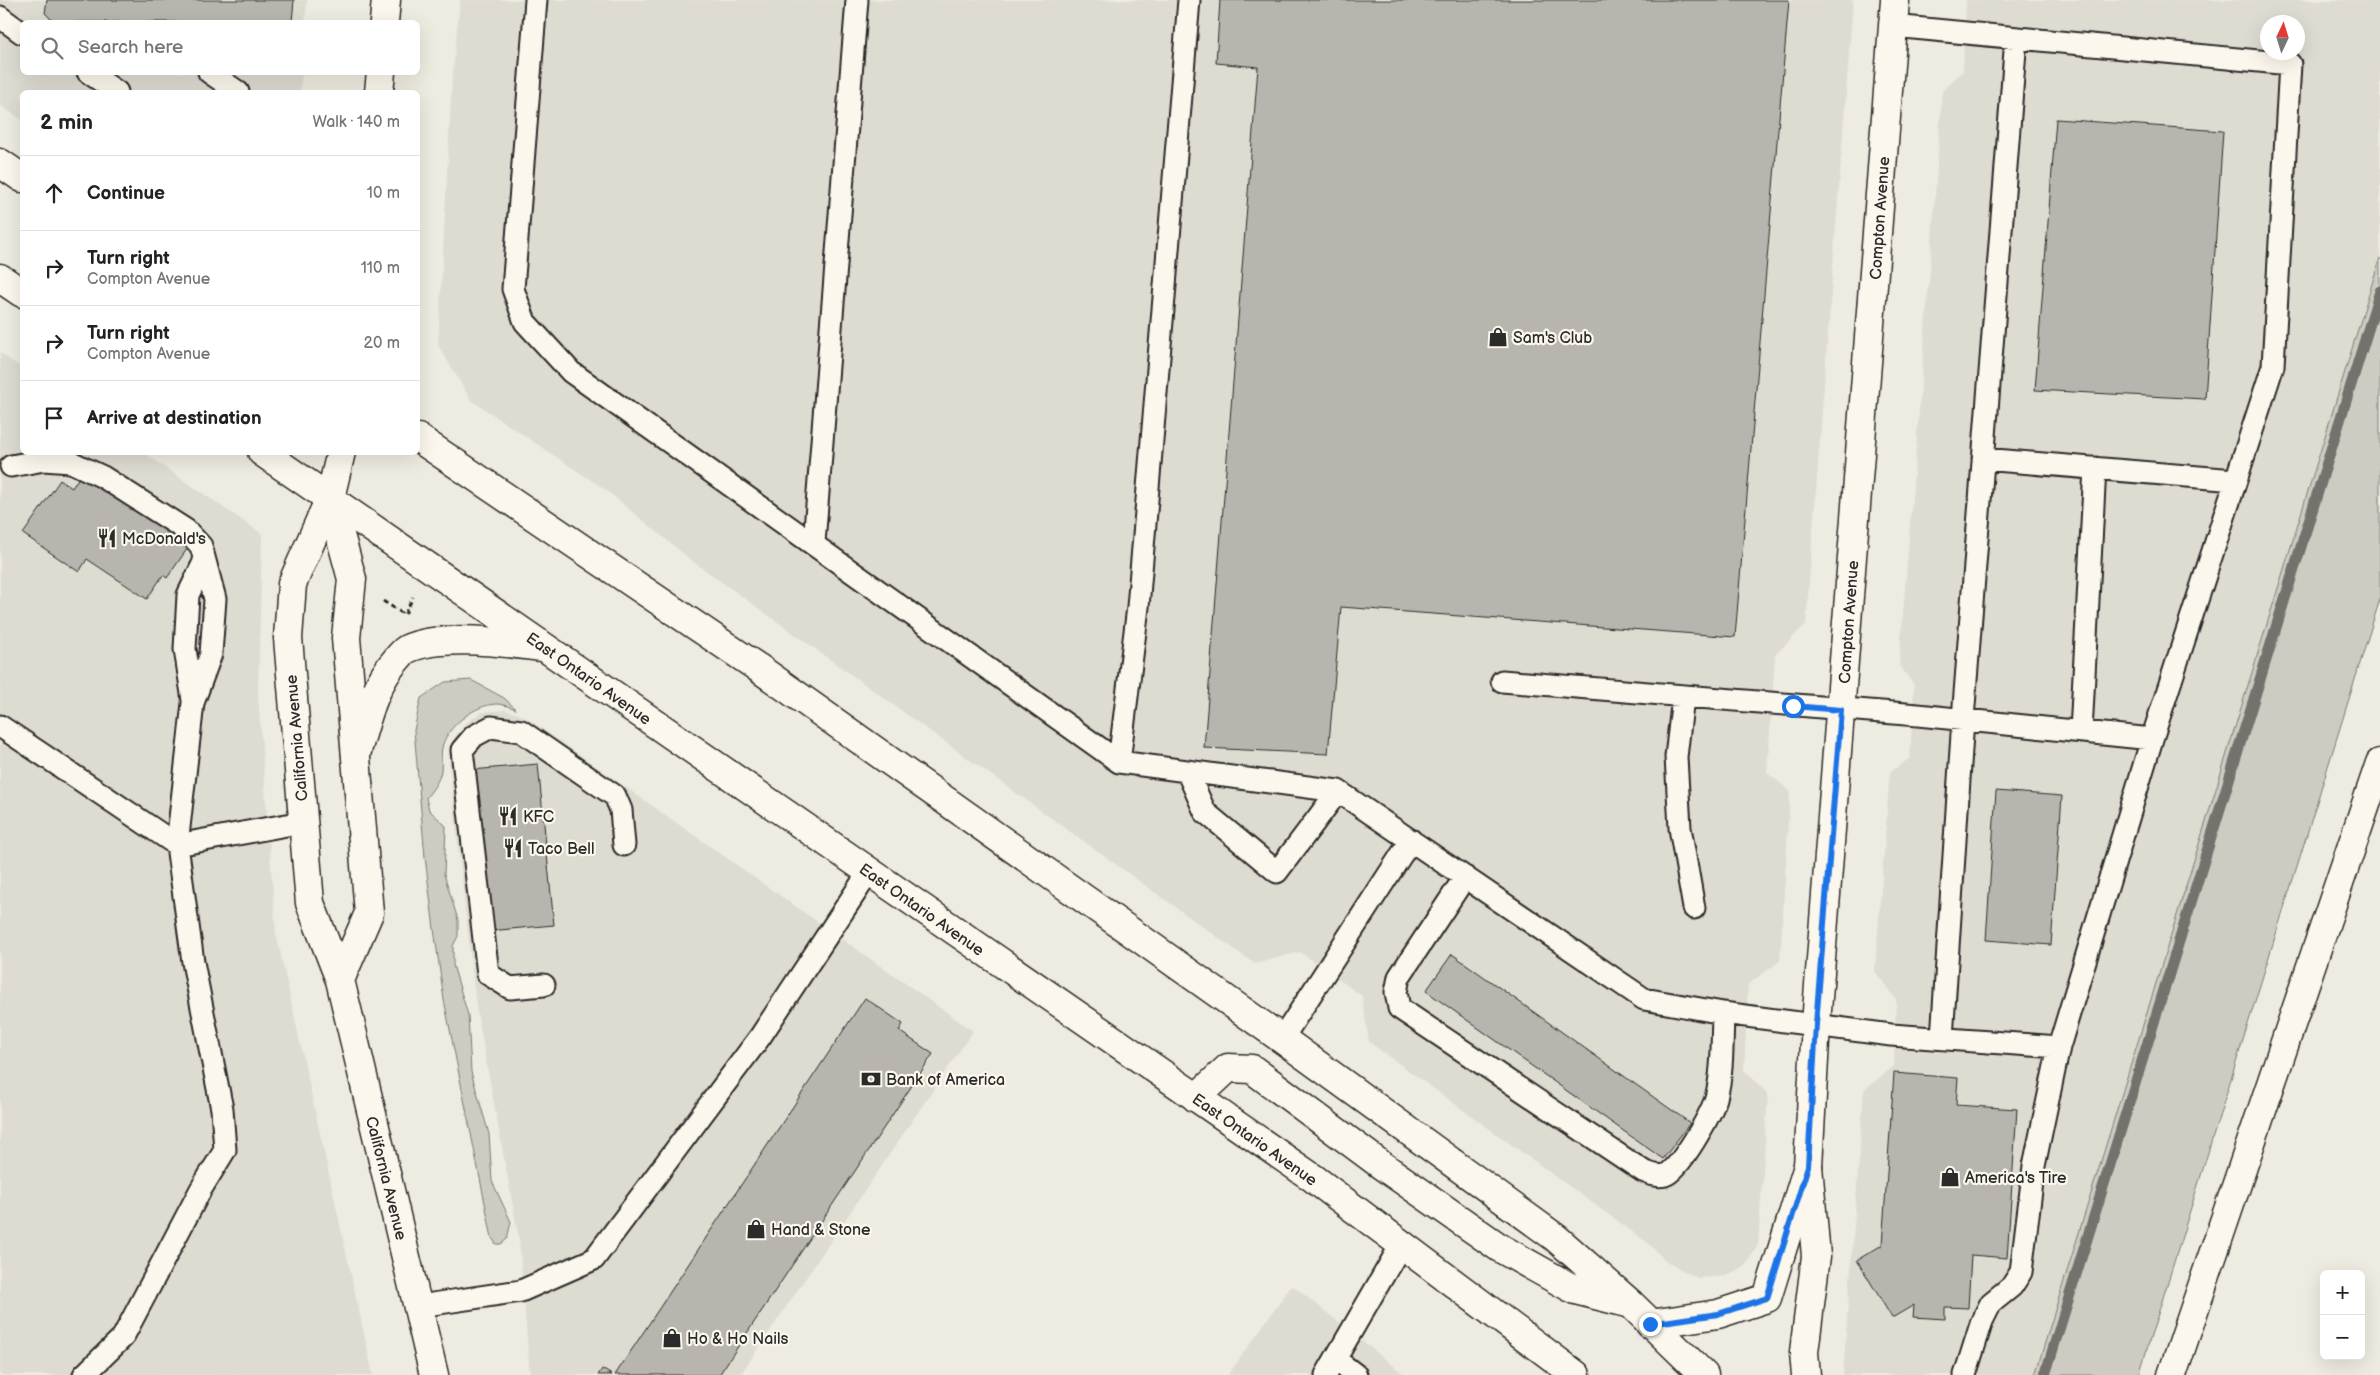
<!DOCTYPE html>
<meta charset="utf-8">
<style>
:root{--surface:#fff;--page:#f2f2f2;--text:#222;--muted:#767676;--line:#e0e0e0}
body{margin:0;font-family:"Balsamiq Sans",sans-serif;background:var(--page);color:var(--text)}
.controls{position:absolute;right:15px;bottom:15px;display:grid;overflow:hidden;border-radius:8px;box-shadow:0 5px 20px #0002}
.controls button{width:45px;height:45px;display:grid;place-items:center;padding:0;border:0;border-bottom:1px solid var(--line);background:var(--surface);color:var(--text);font:25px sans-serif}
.compass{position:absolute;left:2260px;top:15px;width:45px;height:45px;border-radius:50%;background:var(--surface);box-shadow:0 5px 20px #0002;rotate:4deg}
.stop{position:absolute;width:15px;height:15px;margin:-11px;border:4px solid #1a73e8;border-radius:50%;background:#fff}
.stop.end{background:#1a73e8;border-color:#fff;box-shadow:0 1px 5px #0008}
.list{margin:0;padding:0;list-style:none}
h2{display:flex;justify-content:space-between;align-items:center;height:65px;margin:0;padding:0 20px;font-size:21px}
h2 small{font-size:16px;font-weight:400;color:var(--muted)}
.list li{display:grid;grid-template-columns:32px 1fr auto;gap:15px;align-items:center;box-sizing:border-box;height:75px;padding:0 20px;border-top:1px solid var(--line)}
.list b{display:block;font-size:19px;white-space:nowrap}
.list p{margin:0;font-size:16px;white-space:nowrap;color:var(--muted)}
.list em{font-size:16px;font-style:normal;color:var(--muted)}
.icon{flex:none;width:28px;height:28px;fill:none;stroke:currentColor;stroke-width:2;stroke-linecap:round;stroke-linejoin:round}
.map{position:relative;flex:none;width:2380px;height:1375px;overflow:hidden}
.search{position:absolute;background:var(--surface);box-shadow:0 5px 20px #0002;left:20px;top:20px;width:400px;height:55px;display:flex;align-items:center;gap:12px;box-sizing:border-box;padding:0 18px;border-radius:8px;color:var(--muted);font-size:19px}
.panel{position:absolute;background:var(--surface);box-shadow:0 5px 20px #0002;left:20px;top:90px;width:400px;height:365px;border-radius:8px}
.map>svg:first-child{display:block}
.built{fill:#dedbd1;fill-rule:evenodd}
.green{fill:#cecbc2;stroke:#7c7b76}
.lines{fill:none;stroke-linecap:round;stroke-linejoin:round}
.stream{stroke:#74726e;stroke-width:11}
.building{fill:#b8b5ae;stroke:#2b2b2b}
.service-casing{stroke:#2b2b2b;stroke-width:25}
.minor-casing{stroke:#2b2b2b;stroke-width:31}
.secondary-casing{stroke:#2b2b2b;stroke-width:31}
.primary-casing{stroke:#2b2b2b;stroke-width:31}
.motorway-casing{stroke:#2b2b2b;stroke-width:31}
.path{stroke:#2b2b2b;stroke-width:3;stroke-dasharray:5 4;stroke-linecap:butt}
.service{stroke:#fbf7ec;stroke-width:21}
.minor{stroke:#fbf7ec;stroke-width:28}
.secondary{stroke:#fbf7ec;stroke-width:28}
.primary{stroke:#fbf7ec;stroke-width:28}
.motorway{stroke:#fbf7ec;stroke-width:28}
.route{stroke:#1a73e8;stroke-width:6}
.labels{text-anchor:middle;stroke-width:4.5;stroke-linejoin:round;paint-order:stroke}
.street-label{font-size:16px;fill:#2b2b2b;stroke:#fbf7ec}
.poi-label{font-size:16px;fill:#2b2b2b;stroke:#fbf7ec;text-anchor:start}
</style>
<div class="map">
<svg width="2380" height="1375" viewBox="0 0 2380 1375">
<rect width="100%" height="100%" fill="#eeebe0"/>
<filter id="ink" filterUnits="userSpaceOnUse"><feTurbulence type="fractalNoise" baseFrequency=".02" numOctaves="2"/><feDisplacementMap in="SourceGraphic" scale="10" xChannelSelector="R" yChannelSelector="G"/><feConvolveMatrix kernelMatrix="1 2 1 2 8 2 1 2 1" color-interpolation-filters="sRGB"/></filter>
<g filter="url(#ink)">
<!-- built -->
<path class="built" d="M0,0H307L305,22H22V72L302,73L300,92H22V120L0,105Z
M460,0H1853L1806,624L1775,655L1767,773L1790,791L1780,961L1748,984L1744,1070L1768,1094L1758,1245L1746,1265L1726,1276L1698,1278L1668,1263L1648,1243L1369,1042L1362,996L1300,952L1255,964L691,560L606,490L471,400L438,345L452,81Z
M1966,0H2380V258L2035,1375H1843L1864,1090L1894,1066L1896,1000L1875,971L1890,772L1910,758L1914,685L1899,665L1931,257L1942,91L1963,71ZM2268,22H2298V52H2268Z
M0,353L22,368V452L144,453L262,534L258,695L276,933L373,1375H0Z
M505,710L524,716L973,1031L740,1375H530L519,1239L476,1006L448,754L454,738L467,722L482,712Z
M1292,1285L1405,1375H1228Z"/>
<!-- green -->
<path class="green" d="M2380,258V599L2139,1375H2035Z
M471,680L504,698L516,709C510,707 503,704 497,704C476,704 449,725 443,744C440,753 442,763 441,771C439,782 432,790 426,798L429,810L446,826L444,874L458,920V936L453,946V965L468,1015L471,1072L489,1134L492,1181L511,1222L507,1239L501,1244H496L492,1238L444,1000L434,929L425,857L414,730L421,698L445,682Z"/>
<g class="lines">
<!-- stream -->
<path class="stream" d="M2045,1375L2380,291"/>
</g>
<!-- building -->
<path class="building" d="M47,0H294L292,22H54L45,13Z
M1220,0H1789L1735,637L1341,607L1328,754L1204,748L1258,67L1216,63Z
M2056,119L2223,131L2205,399L2035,390Z
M83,471L192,542L167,578L163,575L147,599L87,559L79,572L23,534L60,480L72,488Z
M538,764L554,925L489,931L472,770Z
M1996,791L2062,796L2051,945L1986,940Z
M1452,954L1690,1123L1663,1159L1426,991Z
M865,998L903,1024L899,1031L933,1054L719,1375H615Z
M1894,1073L1958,1078L1956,1105L2017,1109L2007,1258L1971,1255L1968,1308L1945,1307V1319L1913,1317L1914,1305L1892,1318L1857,1260L1882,1245Z
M602,1369L612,1375H598Z"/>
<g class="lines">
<defs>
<path id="service" d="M536,0L513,289L525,322L571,372L1119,762L1338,791L1644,999L1723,1013L1891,1035L2059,1047L2152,739L2273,366L2290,64L1893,26
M0,17L22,33
M88,72L117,92
M209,72L238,92
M1983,459L2235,480
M814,543L857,0
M1502,681L1918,715L2152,739
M1683,697L1676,757L1680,828L1694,908
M193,700L185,649L188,595L204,562
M0,726L177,845L193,703L211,654L215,599L201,546L186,530L103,477L71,462L44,460L11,466
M2081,732L2095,468
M1119,762L1138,607L1189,0
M1187,771L1205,812L1277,872L1338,791
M1465,877L1399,977L1396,992L1399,1008L1643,1171C1650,1174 1657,1177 1665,1175C1680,1170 1711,1114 1716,1098C1723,1071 1722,1041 1723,1013
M544,985L510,988L488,974L462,750L474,736L491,727L521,731L615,796L621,810L624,845
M1942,1038L1963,719L2016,38
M1282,1039L1411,840
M419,1306L521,1291L594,1259L760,1037L869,872
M1335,1359L1356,1375
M84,1375L123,1337L201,1189L225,1150L222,1109L193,962L177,845L303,822
M1326,1375L1401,1245
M1965,1375L1982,1321L1991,1303L2012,1286L2021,1272L2034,1166L2059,1047"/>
<path id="minor" d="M1650,1324L1718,1314L1767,1298L1808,1166L1816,1024L1895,0"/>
<path id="secondary" d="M384,22L386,0
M379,92L381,72
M341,452L330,498L292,584L288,638L310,903L340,980L434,1375
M330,498L352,579L346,638L369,913L340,980"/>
<path id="primary" d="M0,163L22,178
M0,278L22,293
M418,438L757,667L1282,1039L1556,1238L1631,1304L1704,1375
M262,452L1313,1178L1576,1375
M356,754C366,722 373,686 396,660C399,657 403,651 407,649C441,633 506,643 543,647
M1196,1098L1228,1068L1252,1069L1384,1167L1500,1248L1575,1290L1627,1303
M1806,1375L1804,1352L1816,1256L1808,1166"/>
<path id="motorway" d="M2172,1375L2380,763"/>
</defs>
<!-- service casing -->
<use href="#service" class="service-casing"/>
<!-- minor casing -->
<use href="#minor" class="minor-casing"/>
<!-- secondary casing -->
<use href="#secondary" class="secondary-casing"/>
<!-- primary casing -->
<use href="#primary" class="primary-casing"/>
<!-- motorway casing -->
<use href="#motorway" class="motorway-casing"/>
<!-- path -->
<path class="path" d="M383,601L405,615
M405,614L413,597"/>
<!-- service -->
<use href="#service" class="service"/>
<!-- minor -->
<use href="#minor" class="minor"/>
<!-- secondary -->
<use href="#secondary" class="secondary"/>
<!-- primary -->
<use href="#primary" class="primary"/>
<!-- motorway -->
<use href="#motorway" class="motorway"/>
</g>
</g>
<g class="lines" filter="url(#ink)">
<!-- route -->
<path class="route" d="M1650,1324L1718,1314L1767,1298L1808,1166L1816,1024L1841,710L1793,706"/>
</g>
<!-- icons -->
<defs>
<symbol id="shop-bare" viewBox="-9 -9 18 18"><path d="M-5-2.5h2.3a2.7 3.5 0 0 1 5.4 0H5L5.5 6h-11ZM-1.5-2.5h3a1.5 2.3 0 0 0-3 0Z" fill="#2b2b2b" stroke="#fbf7ec" stroke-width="2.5" paint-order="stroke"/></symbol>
<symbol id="restaurant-bare" viewBox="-9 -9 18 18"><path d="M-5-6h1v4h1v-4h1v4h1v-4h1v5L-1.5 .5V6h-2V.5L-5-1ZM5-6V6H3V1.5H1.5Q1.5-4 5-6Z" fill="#2b2b2b" stroke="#fbf7ec" stroke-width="2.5" paint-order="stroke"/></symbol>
<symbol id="bank-bare" viewBox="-9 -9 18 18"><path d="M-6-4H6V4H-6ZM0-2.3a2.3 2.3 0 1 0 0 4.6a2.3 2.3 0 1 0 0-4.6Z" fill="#2b2b2b" stroke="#fbf7ec" stroke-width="2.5" paint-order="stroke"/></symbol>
</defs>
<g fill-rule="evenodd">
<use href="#shop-bare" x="1484" y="323" width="28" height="28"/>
<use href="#restaurant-bare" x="93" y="524" width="28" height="28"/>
<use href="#restaurant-bare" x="494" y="802" width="28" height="28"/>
<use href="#restaurant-bare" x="499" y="834" width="28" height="28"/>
<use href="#bank-bare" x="857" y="1065" width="28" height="28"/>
<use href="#shop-bare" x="1936" y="1163" width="28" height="28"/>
<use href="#shop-bare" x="742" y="1215" width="28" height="28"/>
<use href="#shop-bare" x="658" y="1324" width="28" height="28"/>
</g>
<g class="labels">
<!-- street labels -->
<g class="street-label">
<text transform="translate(1879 218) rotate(-86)" y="6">Compton Avenue</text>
<text transform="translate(1848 622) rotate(-86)" y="6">Compton Avenue</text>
<text transform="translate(589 678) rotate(35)" y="6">East Ontario Avenue</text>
<text transform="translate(296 738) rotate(-95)" y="6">California Avenue</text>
<text transform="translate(922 909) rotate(35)" y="6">East Ontario Avenue</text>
<text transform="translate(1255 1139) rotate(35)" y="6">East Ontario Avenue</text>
<text transform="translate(387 1178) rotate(76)" y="6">California Avenue</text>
</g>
<!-- poi labels -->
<g class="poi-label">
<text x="1513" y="343">Sam's Club</text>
<text x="122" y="544">McDonald's</text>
<text x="523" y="822">KFC</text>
<text x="528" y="854">Taco Bell</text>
<text x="886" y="1085">Bank of America</text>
<text x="1965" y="1183">America's Tire</text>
<text x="771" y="1235">Hand &amp; Stone</text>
<text x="687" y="1344">Ho &amp; Ho Nails</text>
</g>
</g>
</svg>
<div class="controls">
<button>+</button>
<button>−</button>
</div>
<svg class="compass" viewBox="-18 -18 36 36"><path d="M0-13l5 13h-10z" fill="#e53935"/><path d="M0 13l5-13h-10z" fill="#767676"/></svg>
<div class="stop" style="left:1793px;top:706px"></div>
<div class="stop end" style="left:1650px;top:1324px"></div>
<div class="search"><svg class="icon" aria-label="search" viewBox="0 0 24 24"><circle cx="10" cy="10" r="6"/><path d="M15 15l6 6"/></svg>Search here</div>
<section class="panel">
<h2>2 min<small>Walk · 140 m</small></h2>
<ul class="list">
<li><svg class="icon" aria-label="ahead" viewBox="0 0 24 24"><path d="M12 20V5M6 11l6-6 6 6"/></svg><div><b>Continue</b></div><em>10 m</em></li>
<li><svg class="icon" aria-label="right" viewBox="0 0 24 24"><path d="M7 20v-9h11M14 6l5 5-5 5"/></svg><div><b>Turn right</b><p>Compton Avenue</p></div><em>110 m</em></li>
<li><svg class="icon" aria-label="right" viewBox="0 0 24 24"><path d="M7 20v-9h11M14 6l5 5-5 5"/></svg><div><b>Turn right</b><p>Compton Avenue</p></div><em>20 m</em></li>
<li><svg class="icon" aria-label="arrive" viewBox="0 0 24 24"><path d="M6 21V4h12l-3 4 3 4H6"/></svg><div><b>Arrive at destination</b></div></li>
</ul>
</section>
</div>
